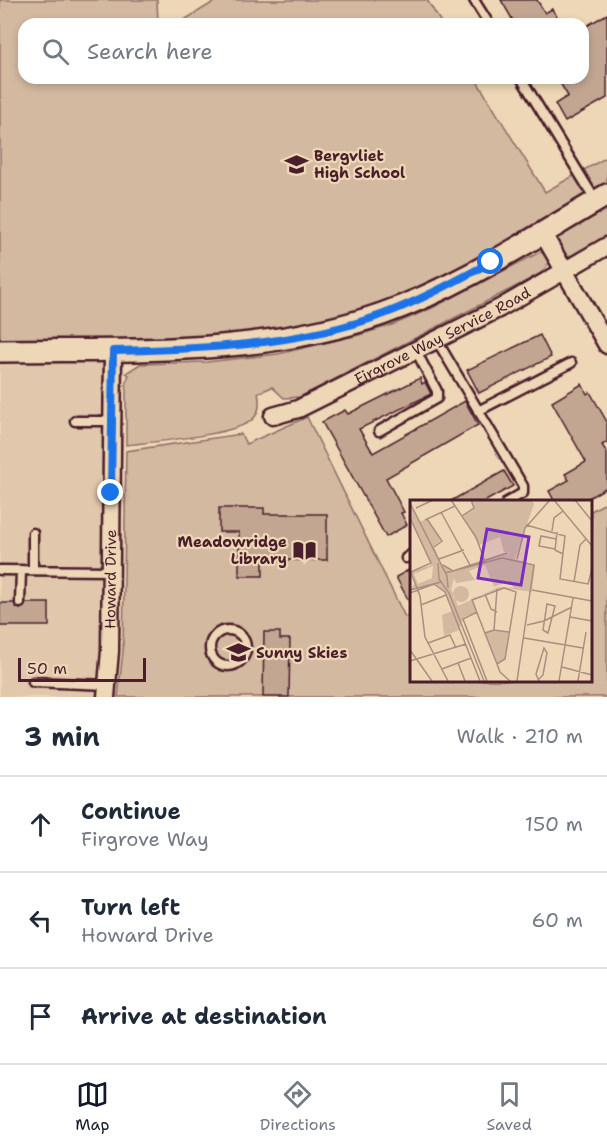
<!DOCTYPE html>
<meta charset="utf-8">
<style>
:root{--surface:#fff;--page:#f6f6f7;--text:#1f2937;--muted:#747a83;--line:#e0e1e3;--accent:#111827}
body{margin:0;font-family:"Shantell Sans",sans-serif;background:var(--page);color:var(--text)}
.scale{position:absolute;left:18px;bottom:15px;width:128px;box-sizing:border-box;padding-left:6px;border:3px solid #4a1f2b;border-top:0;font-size:16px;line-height:21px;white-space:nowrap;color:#4a1f2b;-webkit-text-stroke:4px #eed7b7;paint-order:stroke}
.stop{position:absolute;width:18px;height:18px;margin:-14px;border:4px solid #1a73e8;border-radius:50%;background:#fff}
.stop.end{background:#1a73e8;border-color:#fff;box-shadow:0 2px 6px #0008}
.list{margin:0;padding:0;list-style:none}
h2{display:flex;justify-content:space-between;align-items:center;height:78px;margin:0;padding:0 24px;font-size:26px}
h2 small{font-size:20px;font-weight:400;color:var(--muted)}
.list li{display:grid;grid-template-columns:39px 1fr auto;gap:18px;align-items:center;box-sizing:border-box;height:96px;padding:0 24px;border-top:2px solid var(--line)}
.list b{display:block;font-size:22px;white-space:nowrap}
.list p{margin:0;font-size:20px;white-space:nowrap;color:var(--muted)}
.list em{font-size:20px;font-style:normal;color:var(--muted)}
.icon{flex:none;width:33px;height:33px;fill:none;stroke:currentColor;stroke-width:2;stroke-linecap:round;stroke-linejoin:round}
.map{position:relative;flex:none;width:607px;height:697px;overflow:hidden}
.search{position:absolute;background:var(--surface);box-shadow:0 3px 9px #0003;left:18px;right:18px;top:18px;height:66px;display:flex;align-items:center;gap:15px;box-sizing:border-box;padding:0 21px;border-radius:18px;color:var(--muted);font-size:22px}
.sheet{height:366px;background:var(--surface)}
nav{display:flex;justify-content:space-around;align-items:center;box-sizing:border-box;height:84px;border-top:2px solid var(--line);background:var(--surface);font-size:16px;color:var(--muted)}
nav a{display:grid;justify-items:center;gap:3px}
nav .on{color:var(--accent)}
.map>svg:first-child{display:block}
.built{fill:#e1c8ac}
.green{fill:#d3b9a0;stroke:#8e6c66;stroke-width:1.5}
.building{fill:#c2a692;stroke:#4a1f2b;stroke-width:1.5}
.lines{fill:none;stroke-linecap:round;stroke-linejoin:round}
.service-casing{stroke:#4a1f2b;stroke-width:13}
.minor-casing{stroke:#4a1f2b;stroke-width:21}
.tertiary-casing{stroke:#4a1f2b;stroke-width:26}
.service{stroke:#eed7b7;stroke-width:8}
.minor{stroke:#eed7b7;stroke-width:16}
.tertiary{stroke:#eed7b7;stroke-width:21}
.route{stroke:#1a73e8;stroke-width:8}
.labels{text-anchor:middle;stroke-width:4.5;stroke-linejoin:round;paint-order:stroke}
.poi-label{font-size:15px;font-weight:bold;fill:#4a1f2b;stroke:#eed7b7;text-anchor:start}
.street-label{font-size:15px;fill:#4a1f2b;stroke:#eed7b7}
.inset-road{fill:none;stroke:#ac8d7f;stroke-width:1.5}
.view{fill:#7b2cbf;fill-opacity:0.15;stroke:#7b2cbf;stroke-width:3}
.inset-edge{fill:none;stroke:#4a1f2b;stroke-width:3}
</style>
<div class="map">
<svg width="607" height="697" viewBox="0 0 607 697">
<rect width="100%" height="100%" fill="#eed7b7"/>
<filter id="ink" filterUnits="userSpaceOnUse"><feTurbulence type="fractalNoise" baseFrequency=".0167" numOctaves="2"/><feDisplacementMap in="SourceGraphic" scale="12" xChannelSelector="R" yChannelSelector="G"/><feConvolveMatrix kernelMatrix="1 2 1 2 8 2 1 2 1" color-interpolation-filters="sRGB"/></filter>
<g filter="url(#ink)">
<!-- built -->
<path class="built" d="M0,351H113L106,697H0Z"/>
<!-- green -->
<path class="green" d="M0,0H157L158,23L181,22L217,0H427L442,24H24V78H475L545,192L607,157V246L564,271L543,233L323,331L0,351Z
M540,252L545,254L549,262L542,273L300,397L284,398L272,387L258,393C260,402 260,412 253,419C238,435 151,442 126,445V382L129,375L126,373L140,364L207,362L278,354L359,335L395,324L432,308Z
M307,417L405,617L412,614V680H590L591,511L607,502V697H118L123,651L126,451L241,434L246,444Z"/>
<!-- building -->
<path class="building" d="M501,0H537L545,13L552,9L562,24H515Z
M607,14V98L565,122L555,104L568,96L557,78H583V28Z
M540,335L551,357L479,393L467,370Z
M420,378L422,384L425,382L431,394L359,429L373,453L465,401L478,425L386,478L404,512L401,513L407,525L386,537L322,422L345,410L348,414Z
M582,384L587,394L590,392L607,422V442L602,445L607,453V487L582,502H555L549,491L569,480L565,474L586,462L552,402Z
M504,471L513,486L484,502H449Z
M219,508H264V514H327V560H263V576H239V532H219Z
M412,568V607L396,577Z
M0,603H14L20,609L26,603H49V626H0Z
M264,632H280V639H290L289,697H263Z"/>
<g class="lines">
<defs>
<path id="service" d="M474,0L489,24
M521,78L596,201
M436,339L523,486V493L507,502
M478,411L571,363
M75,421H112
M379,431L437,398V391L415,349
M33,533V570
M406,558L412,554
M0,570L111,571
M20,603L21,570
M210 648a18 18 0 1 1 36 0a18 18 0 1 1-36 0Z
M33,682L108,685"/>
<g id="minor">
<path d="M542,232L607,345"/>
<path id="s1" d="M273,416L298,409L500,308L607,246"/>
<path id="s2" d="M106,697L110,651L113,351"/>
</g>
<path id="tertiary" d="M0,351C129,349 258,357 382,314C462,286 534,237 607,195"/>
</defs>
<!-- service casing -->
<use href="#service" class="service-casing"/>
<!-- minor casing -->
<use href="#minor" class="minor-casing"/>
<!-- tertiary casing -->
<use href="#tertiary" class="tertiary-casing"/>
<!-- service -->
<use href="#service" class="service"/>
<!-- minor -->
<use href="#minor" class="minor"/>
<!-- tertiary -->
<use href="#tertiary" class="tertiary"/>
</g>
</g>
<g class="lines" filter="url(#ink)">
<!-- route -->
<path class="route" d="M111,493L113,351C204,349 296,346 384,314C421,300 456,281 491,262"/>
</g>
<!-- icons -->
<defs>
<symbol id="school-bare" viewBox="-9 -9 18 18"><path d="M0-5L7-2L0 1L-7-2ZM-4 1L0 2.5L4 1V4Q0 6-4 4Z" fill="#4a1f2b" stroke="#eed7b7" stroke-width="2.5" paint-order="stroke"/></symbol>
<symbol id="library-bare" viewBox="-9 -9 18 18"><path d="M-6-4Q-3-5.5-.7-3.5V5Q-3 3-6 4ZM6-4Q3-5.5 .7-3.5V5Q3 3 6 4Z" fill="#4a1f2b" stroke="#eed7b7" stroke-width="2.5" paint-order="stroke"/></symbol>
</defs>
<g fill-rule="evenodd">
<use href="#school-bare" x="280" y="148" width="33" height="33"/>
<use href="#library-bare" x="288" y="534" width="33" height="33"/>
<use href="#school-bare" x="222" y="636" width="33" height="33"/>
</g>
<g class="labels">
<!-- poi labels -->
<g class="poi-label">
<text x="314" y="161">Bergvliet<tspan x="314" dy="17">High School</tspan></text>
<text x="287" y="547" text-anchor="end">Meadowridge<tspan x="287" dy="17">Library</tspan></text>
<text x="256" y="658">Sunny Skies</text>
</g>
<!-- street labels -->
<g class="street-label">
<text dy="5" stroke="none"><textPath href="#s1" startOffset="188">Firgrove Way Service Road</textPath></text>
<text dy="5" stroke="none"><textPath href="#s2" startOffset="118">Howard Drive</textPath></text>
</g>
</g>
<!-- overview -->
<g transform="translate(410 500)">
<rect width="182" height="182" fill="#eed7b7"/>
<path d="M61,0H122L124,4L105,59L125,65L122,92L94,88L63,98L67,112L54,117L49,130L34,136L32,115L43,111L36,93L26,85L0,90L5,83L1,72L21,65L0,18V3L9,22L17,19L31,40L24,46L31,63L41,71L99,52H94L90,37L69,45L52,16L64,8ZM75,65L84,87L98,81L104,88L89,87L48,106L41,89L44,78L46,83L65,80L59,71ZM23,66L22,78L8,84L4,74ZM43 94a8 8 0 1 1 16 0a8 8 0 1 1-16 0ZM81,130L99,132L95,159L87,164L75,133Z" fill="#d3b9a0" fill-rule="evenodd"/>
<path class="inset-road" d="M41,0L66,37L75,62M144,0L182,46M165,0L182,21M0,3L37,76L38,88M6,8L23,0M31,12L60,65M52,16L64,8L61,0M0,18L21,63L1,72M17,19L32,41L24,47M15,20L45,6M116,25L155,36L150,79L178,84L182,69M142,31L144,18L153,11M147,32L145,50L153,54M145,49L129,46L131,36L146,39M29,59L54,50M107,59L115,28L140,0M28,63L29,79L39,93L74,181M33,65L43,71L97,53M0,70L10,96L15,137L38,181M35,73L92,58L124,65L107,181M164,82L170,45L176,39M0,90L31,82M122,90L182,101M0,93L24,84L35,92L70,181M75,94L81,109L87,112M137,104L145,106L138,133L133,130ZM11,105L36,95M67,112L53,119L77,181M160,117L182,121M117,125L134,121L162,107M84,130L87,89M75,133L84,130L99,132M114,138L173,148M18,143L40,135L46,148M0,150L22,181M0,161L56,144M48,163L55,181M87,164L95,159L106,92L94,88L62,100L87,164L90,172L100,181M152,167L182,175M32,169L61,158M129,181L126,174L134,148L137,153L133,175L129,179M149,181L163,98M168,181L176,132"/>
<path class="view" d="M77,29L119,37L111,85L68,78Z"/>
<rect width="182" height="182" class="inset-edge"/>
</g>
</svg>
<div class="scale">50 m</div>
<div class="stop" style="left:491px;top:262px"></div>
<div class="stop end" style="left:111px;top:493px"></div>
<div class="search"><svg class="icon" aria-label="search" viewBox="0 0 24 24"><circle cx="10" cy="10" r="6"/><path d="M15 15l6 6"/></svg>Search here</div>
</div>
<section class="sheet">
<h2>3 min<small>Walk · 210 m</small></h2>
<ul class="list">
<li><svg class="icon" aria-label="ahead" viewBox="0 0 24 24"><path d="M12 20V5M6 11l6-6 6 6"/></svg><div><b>Continue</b><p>Firgrove Way</p></div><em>150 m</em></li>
<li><svg class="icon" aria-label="left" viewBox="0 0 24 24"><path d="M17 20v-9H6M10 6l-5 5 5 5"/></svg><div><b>Turn left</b><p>Howard Drive</p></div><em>60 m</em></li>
<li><svg class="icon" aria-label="arrive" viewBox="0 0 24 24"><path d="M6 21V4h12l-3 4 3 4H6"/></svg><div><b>Arrive at destination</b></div></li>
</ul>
</section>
<nav>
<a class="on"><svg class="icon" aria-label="map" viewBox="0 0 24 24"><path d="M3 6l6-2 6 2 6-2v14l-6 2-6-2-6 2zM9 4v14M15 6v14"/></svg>Map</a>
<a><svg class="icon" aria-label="directions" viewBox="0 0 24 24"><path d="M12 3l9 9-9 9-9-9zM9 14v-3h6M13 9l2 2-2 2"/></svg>Directions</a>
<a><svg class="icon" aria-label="saved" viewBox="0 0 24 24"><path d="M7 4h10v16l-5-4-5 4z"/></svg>Saved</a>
</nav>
